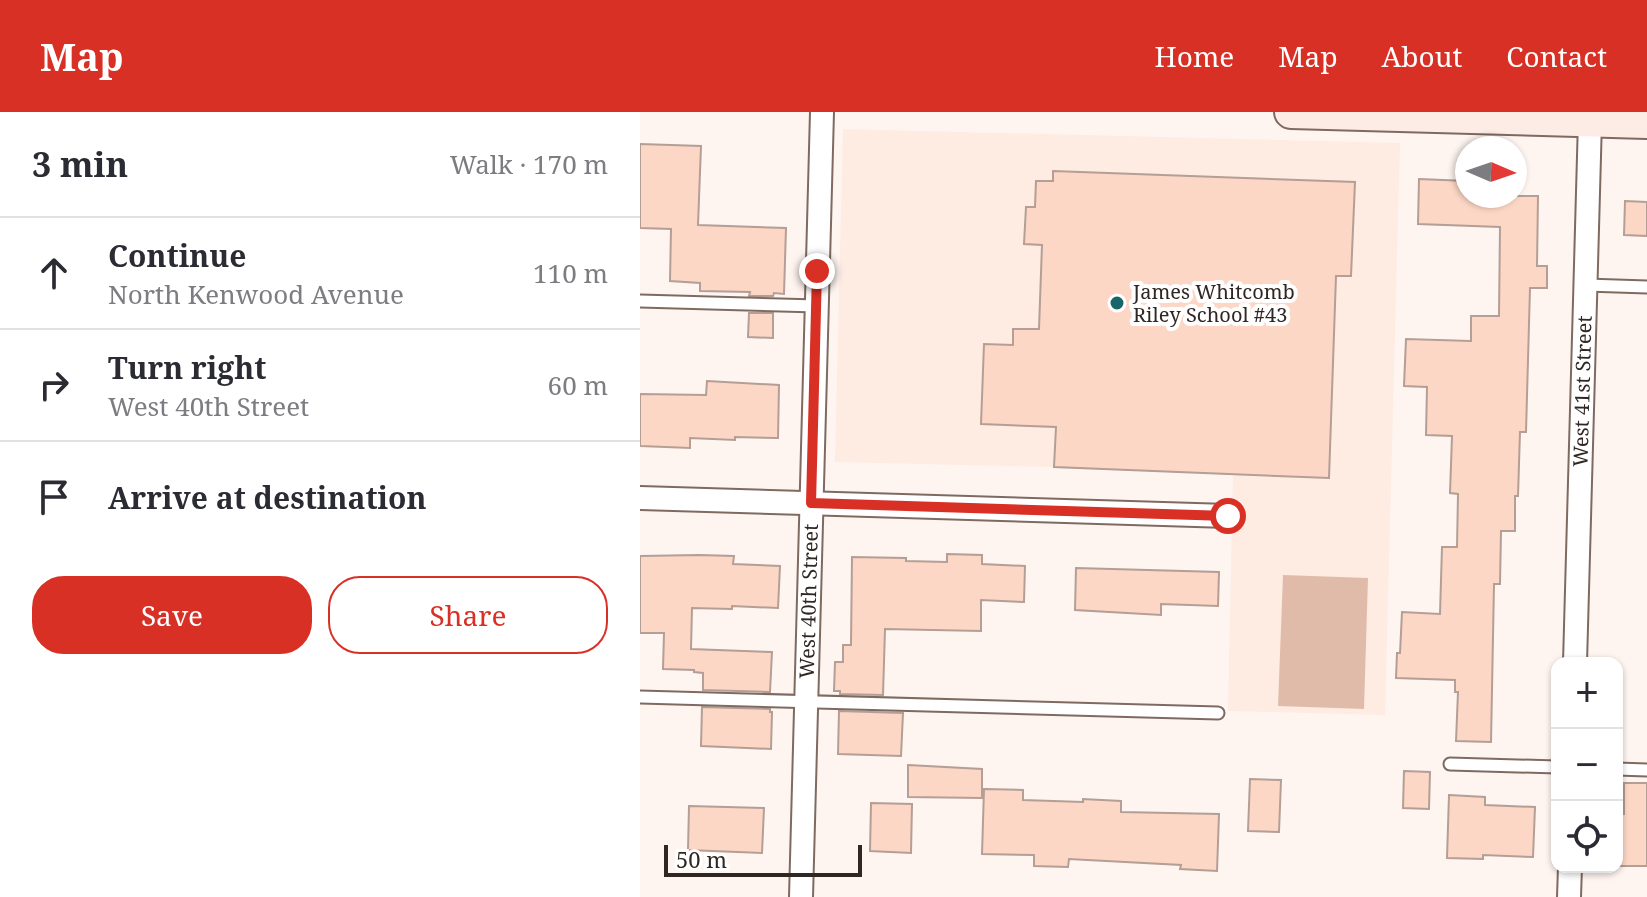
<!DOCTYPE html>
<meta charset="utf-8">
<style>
:root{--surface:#fff;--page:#f7f7f7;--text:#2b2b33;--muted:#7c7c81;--line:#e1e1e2;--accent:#d93025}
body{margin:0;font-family:"Noto Serif",serif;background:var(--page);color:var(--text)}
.controls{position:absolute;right:24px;bottom:24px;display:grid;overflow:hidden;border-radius:16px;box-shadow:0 2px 6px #0004}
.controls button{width:72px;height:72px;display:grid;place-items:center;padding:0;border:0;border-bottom:2px solid var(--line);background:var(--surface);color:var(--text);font:40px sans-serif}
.compass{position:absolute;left:815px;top:24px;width:72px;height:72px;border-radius:50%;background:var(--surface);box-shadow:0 2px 6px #0004;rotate:92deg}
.scale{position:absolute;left:24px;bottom:20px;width:198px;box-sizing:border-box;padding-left:8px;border:4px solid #302723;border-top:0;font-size:22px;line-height:28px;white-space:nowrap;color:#302723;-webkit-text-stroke:6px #fff;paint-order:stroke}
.stop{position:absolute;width:24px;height:24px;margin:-18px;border:6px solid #d93025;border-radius:50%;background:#fff}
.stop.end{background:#d93025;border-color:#fff;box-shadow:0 2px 8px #0008}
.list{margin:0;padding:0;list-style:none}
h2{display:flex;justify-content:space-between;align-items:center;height:104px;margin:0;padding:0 32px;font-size:34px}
h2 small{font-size:26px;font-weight:400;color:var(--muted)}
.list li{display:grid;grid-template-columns:52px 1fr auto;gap:24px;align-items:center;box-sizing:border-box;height:112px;padding:0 32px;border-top:2px solid var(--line)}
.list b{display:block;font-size:30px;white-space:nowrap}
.list p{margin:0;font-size:26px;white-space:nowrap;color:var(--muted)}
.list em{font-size:26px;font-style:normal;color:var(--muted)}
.actions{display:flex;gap:16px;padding:24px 32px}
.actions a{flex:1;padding:18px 0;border:2px solid var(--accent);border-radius:32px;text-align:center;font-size:28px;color:var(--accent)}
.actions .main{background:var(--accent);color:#fff}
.icon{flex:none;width:44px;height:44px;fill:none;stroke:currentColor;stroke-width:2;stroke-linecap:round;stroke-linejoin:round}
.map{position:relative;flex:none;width:1007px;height:785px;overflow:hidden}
header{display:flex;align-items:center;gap:48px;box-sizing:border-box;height:112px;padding:0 40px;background:var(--accent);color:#fff}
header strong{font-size:38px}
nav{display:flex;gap:44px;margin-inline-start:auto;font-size:28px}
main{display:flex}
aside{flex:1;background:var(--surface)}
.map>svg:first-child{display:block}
.built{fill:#feebe2}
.green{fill:#e1bbaa}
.building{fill:#fdd7c6;stroke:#b49e95;stroke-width:2}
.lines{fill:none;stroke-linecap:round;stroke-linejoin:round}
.service-casing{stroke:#7e6a61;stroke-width:15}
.minor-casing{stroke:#7e6a61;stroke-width:26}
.secondary-casing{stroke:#7e6a61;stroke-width:36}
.service{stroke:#fff;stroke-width:11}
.minor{stroke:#fff;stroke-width:22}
.secondary{stroke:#fdece5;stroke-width:32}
.route{stroke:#d93025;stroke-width:10}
.poi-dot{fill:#18666a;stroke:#fff;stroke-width:3}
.labels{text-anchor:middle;stroke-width:8;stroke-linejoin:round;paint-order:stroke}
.poi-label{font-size:20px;fill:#302723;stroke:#fff;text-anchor:start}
.street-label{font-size:20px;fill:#302723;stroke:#fff}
</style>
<header>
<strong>Map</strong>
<nav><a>Home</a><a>Map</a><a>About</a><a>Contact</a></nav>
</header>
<main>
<aside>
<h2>3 min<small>Walk · 170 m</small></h2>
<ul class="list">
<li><svg class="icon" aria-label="ahead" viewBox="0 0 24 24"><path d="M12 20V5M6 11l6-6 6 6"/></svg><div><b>Continue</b><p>North Kenwood Avenue</p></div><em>110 m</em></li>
<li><svg class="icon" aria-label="right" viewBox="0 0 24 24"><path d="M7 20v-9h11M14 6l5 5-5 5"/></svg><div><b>Turn right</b><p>West 40th Street</p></div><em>60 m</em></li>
<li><svg class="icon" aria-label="arrive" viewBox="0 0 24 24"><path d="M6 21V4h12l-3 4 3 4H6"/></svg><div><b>Arrive at destination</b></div></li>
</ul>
<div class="actions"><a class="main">Save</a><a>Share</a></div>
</aside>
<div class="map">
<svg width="1007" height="785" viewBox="0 0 1007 785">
<rect width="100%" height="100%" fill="#fef5f1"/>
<!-- built -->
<path class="built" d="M203,17L760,31L745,603L588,599L593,362L414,355L195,350Z"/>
<!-- green -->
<path class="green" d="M643,463L728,466L724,597L638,594Z"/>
<!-- building -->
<path class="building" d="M0,32L61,34L58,113L146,116L144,182L134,181L133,184H109L110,180L60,179V171L30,169L31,117L0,116Z
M413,59L715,70L711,164H696L689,366L414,355L416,315L341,312L344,232L373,233V217H399L402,133L384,132L386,95H395L396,69H413Z
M779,67L827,69V84H898L897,154H907V176H890L886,320H880L878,384H875V419H861L860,472H854L851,630L816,629L818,580H815V568L756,566L757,541H760L762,500L800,502L802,435H817L818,382L810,381L812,324L786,323L787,275L764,274L766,227L831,229V204H859L860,115L778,112Z
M985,89L1007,90V124L984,123Z
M109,201H133V226L108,225Z
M67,269L139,273L138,326L95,325V328L50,326V336L0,334V282L66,283Z
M307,442L342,443V452L385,454L384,490L341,488V519L245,517L243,583L200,582V579H194L195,550H203V533H211L212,445L266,446V449L307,450Z
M59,443L94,444L93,452L140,454L138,496L92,494V497L52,496L51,537L132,540L130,580L63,578V561L54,560V558L23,557L24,521H0V444Z
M436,456L579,460L578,494L521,492V503L435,498Z
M62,595L130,597V600H132L131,637L61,634Z
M199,599L263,601L261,644L198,642Z
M268,653L342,657V686L268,685Z
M764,659L790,660L789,697L763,696Z
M610,667L641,668L639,720L608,719Z
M984,671H1007V754H977V702H984Z
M344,677L383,678V688L443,690V687L481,689V700L579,702L577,759L540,757L541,753L429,747L428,755L394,754V743L342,742Z
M809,683L845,685V693L895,695L893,745L843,743V747L807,746Z
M231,691L272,692L271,741L230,739Z
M49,694L124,696L122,741L48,738Z"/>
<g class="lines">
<defs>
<path id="service" d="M946,173L1007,175
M0,189L177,194
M0,585L578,601
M810,652L917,655
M977,657L1007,658"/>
<g id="minor">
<path d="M0,386L588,404"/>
<path id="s1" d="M935,551L950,8"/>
<path id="s2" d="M161,785L182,0"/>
<path d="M929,785L930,755"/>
</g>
<path id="secondary" d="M651,0L1007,10"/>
</defs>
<!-- service casing -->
<use href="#service" class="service-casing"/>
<!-- minor casing -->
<use href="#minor" class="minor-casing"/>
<!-- secondary casing -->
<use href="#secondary" class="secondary-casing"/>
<!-- service -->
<use href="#service" class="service"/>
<!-- minor -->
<use href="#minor" class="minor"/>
<!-- secondary -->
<use href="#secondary" class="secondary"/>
</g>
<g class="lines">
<!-- route -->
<path class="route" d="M177,159L171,391L588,404"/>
</g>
<!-- markers -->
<circle class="poi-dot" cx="477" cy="191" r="8"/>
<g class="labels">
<!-- poi labels -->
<g class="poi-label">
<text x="493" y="187">James Whitcomb<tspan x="493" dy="23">Riley School #43</tspan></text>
</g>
<!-- street labels -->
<g class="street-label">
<text dy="7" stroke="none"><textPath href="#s1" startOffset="272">West 41st Street</textPath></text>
<text dy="7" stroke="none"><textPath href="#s2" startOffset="296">West 40th Street</textPath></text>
</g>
</g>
</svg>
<div class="controls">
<button>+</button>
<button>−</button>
<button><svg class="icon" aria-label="locate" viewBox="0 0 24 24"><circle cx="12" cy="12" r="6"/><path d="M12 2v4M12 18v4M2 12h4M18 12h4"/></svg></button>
</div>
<svg class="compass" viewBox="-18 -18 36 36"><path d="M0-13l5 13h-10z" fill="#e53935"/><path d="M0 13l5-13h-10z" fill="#7c7c81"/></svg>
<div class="scale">50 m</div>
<div class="stop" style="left:588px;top:404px"></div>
<div class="stop end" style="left:177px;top:159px"></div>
</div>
</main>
